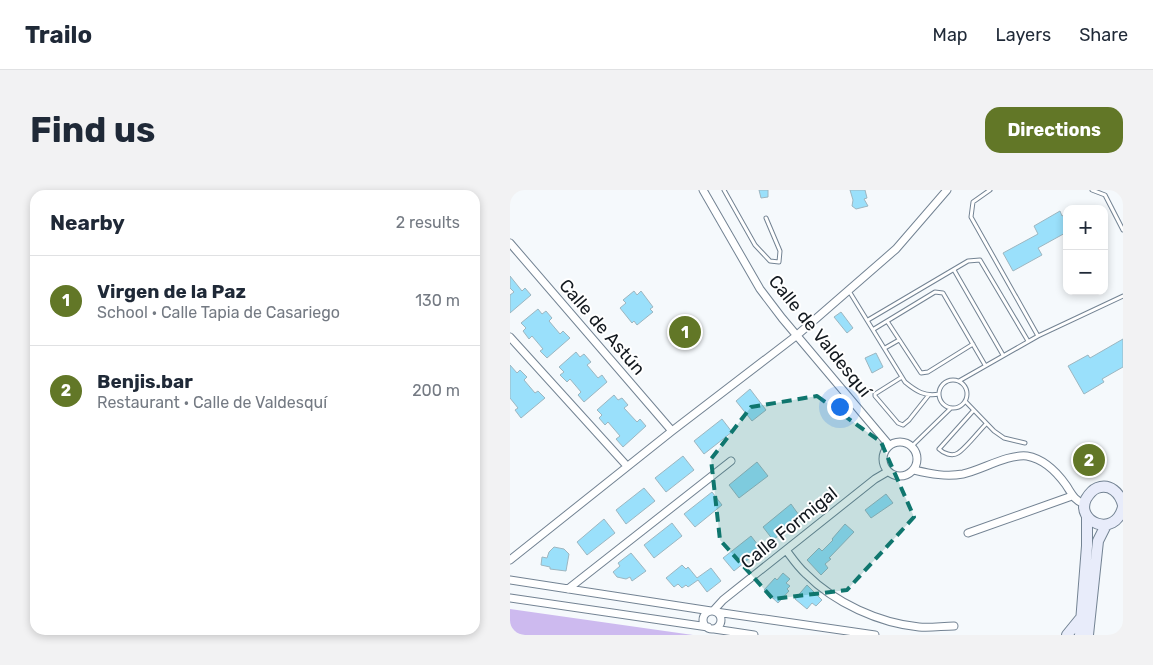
<!DOCTYPE html>
<meta charset="utf-8">
<style>
:root{--surface:#fff;--page:#f2f2f3;--text:#1f2937;--muted:#747a83;--line:#e0e1e3;--accent:#627727}
body{margin:0;font-family:Rubik,sans-serif;background:var(--page);color:var(--text)}
.controls{position:absolute;right:15px;top:15px;display:grid;overflow:hidden;border-radius:10px;box-shadow:0 2px 8px #0003}
.controls button{width:45px;height:45px;display:grid;place-items:center;padding:0;border:0;border-bottom:1px solid var(--line);background:var(--surface);color:var(--text);font:25px sans-serif}
.you{position:absolute;left:329px;top:216px;width:18px;height:18px;margin:-12px;border:4px solid #fff;border-radius:50%;background:#1a73e8;box-shadow:0 0 0 8px #1a73e833}
.badge{display:grid;place-items:center;width:32px;height:32px;border-radius:50%;background:var(--accent);color:#fff;font-size:16px;font-weight:700}
.pin{position:absolute;translate:-50% -50%;border:2px solid #fff;box-shadow:0 1px 5px #0006}
.list{margin:0;padding:0;list-style:none}
h2{display:flex;justify-content:space-between;align-items:center;height:65px;margin:0;padding:0 20px;font-size:21px}
h2 small{font-size:16px;font-weight:400;color:var(--muted)}
.list li{display:grid;grid-template-columns:32px 1fr auto;gap:15px;align-items:center;box-sizing:border-box;height:90px;padding:0 20px;border-top:1px solid var(--line)}
.list b{display:block;font-size:19px;white-space:nowrap}
.list p{margin:0;font-size:16px;white-space:nowrap;color:var(--muted)}
.list em{font-size:16px;font-style:normal;color:var(--muted)}
.map{position:relative;flex:none;width:613px;height:445px;overflow:hidden;border-radius:15px}
header{display:flex;align-items:center;gap:30px;box-sizing:border-box;height:70px;padding:0 25px;background:var(--surface);border-bottom:1px solid var(--line)}
header strong{font-size:24px}
nav{display:flex;gap:28px;margin-inline-start:auto;font-size:18px}
.intro{display:flex;align-items:center;justify-content:space-between;box-sizing:border-box;height:120px;padding:0 30px}
h1{margin:0;font-size:35px}
.button{padding:12px 22px;border-radius:15px;background:var(--accent);color:#fff;font-size:18px;font-weight:700}
main{display:flex;gap:30px;padding:0 30px}
aside{flex:1;background:var(--surface);border-radius:15px;box-shadow:0 2px 8px #0003}
.map>svg:first-child{display:block}
.green{fill:#cdbaef}
.building{fill:#9ae0fb;stroke:#9db6c0}
.lines{fill:none;stroke-linecap:round;stroke-linejoin:round}
.lane-casing{stroke:#738393;stroke-width:5}
.street-casing{stroke:#738393;stroke-width:9}
.secondary-casing{stroke:#738393;stroke-width:12}
.lane{stroke:#fff;stroke-width:3}
.street{stroke:#fff;stroke-width:7}
.secondary{stroke:#e8ecfa;stroke-width:10}
.marked{fill:#0f766e;fill-opacity:0.2;stroke:#0f766e;stroke-width:4;stroke-dasharray:10 6;stroke-linejoin:round}
.labels{text-anchor:middle;stroke-width:4;stroke-linejoin:round;paint-order:stroke}
.street-label{font-size:18px;fill:#13191f;stroke:#fff}
</style>
<header>
<strong>Trailo</strong>
<nav><a>Map</a><a>Layers</a><a>Share</a></nav>
</header>
<div class="intro"><h1>Find us</h1><a class="button">Directions</a></div>
<main>
<aside>
<h2>Nearby<small>2 results</small></h2>
<ul class="list">
<li><span class="badge">1</span><div><b>Virgen de la Paz</b><p>School · Calle Tapia de Casariego</p></div><em>130 m</em></li>
<li><span class="badge">2</span><div><b>Benjis.bar</b><p>Restaurant · Calle de Valdesquí</p></div><em>200 m</em></li>
</ul>
</aside>
<div class="map">
<svg width="613" height="445" viewBox="0 0 613 445">
<rect width="100%" height="100%" fill="#f5f9fc"/>
<!-- green -->
<path class="green" d="M0,419L183,445H0Z"/>
<!-- building -->
<path class="building" d="M249,0H258V7L251,8Z
M340,0H355L357,8L354,9L358,16L346,19L342,16L343,10Z
M550,21L552,26L557,23V42L528,58L532,65L503,81L493,63L528,44L524,36Z
M0,86L12,101L15,98L21,105L0,123V105L4,102L0,98Z
M124,101L127,105L131,101L143,117L140,119L143,122L127,135L124,131L122,133L110,118L116,113L113,110Z
M28,119L32,124L36,121L42,128L39,131L50,144L53,141L60,148L37,168L30,161L33,159L22,146L19,149L13,141L16,138L11,133Z
M331,122L343,138L337,143L324,127Z
M613,149V177L592,189L594,192L574,204L558,176L578,165L580,168Z
M66,162L70,167L74,164L81,172L77,175L88,188L92,185L97,192L74,212L68,205L71,202L60,189L57,192L50,185L54,182L49,177Z
M366,163L373,177L362,183L355,168Z
M0,175L7,183L10,180L17,187L14,190L25,203L28,201L35,208L11,228L5,220L8,218L0,208Z
M240,199L256,220L242,231L226,211Z
M104,205L108,210L112,208L118,215L114,218L127,232L130,229L136,236L113,257L106,249L110,246L98,232L95,235L89,228L92,225L87,220Z
M212,229L222,242L194,264L184,251Z
M173,266L184,280L156,302L145,288Z
M247,272L258,286L229,308L219,295Z
M134,298L145,311L116,334L106,320Z
M202,302L212,315L185,337L174,324Z
M376,304L383,313L361,328L355,320Z
M281,314L291,328L263,350L253,337Z
M94,329L105,343L77,365L67,352Z
M162,333L172,346L144,368L134,355Z
M335,334L344,342L319,368L321,369L315,374L318,378L311,385L297,370L309,358L312,361L323,350L322,349Z
M241,346L251,359L224,381L213,368Z
M44,357L54,359L59,364L56,381L40,379V377L31,375L32,367L37,368L39,362Z
M121,363L136,381L122,391L120,387L116,389L107,387L103,382L110,376L108,373Z
M172,375L176,379L178,377L187,388L201,378L211,391L197,402L188,390L178,397L176,395L172,398L168,394L164,397L156,388Z
M273,383L280,389L276,393L280,396L277,399L279,401L268,413L254,400L265,388L267,390Z
M297,395L312,410L306,416L302,413L297,419L285,409Z"/>
<g class="lines">
<defs>
<path id="lane" d="M214,0L245,55L260,71L269,72L270,61L256,28
M480,0L463,12L461,27L528,146
M582,0L595,5L613,40
M444,80L493,165
M339,101L395,192C406,201 415,207 429,204
M358,130L458,71L470,70L518,151
M377,131L411,183L418,182L463,154
M364,139L425,102L433,103L475,175
M375,158L389,150
M392,187L365,204V206L388,233L393,235L399,230L418,206
M429 204a14 14 0 1 1 28 0a14 14 0 1 1-28 0Z
M449,191L528,146L613,106
M455,211L484,241L494,248L515,253
M463,221L429,259C433,263 442,267 448,263C456,258 469,241 476,234
M402,256L441,218"/>
<path id="street" d="M193,0L250,99L272,128L379,255
M0,53L162,241
M0,147L117,276
M373 269a17 17 0 1 1 34 0a17 17 0 1 1-34 0Z
M404,280C421,284 436,287 453,284C472,280 497,264 517,266C534,269 546,281 556,295C562,304 564,310 574,314
M458,343L562,306
M276,360C282,368 288,377 296,384C325,413 369,433 409,437C421,438 433,436 444,436
M0,370L162,241L286,146L386,59L437,0
M0,390L201,421
M58,399L221,271
M0,408L198,437
M203,421L213,410L365,289L377,282
M193 430a9 9 0 1 1 18 0a9 9 0 1 1-18 0Z
M206,422L365,445
M204,439L244,445"/>
<path id="secondary" d="M613,315C610,303 600,293 587,298C582,300 579,304 576,309C565,332 605,349 613,317
M557,445L570,429
M570,445L577,356V326
M578,445L588,351L596,335"/>
</defs>
<!-- lane casing -->
<use href="#lane" class="lane-casing"/>
<!-- street casing -->
<use href="#street" class="street-casing"/>
<!-- secondary casing -->
<use href="#secondary" class="secondary-casing"/>
<!-- lane -->
<use href="#lane" class="lane"/>
<!-- street -->
<use href="#street" class="street"/>
<!-- secondary -->
<use href="#secondary" class="secondary"/>
</g>
<!-- marked area -->
<path class="marked" d="M307,206L371,252L404,327L337,400L263,409L210,350L201,269L241,217Z"/>
<g class="labels">
<!-- street labels -->
<g class="street-label">
<text transform="translate(92 137) rotate(49)" y="6">Calle de Astún</text>
<text transform="translate(310 146) rotate(51)" y="6">Calle de Valdesquí</text>
<text transform="translate(279 338) rotate(-39)" y="6">Calle Formigal</text>
</g>
</g>
</svg>
<div class="controls">
<button>+</button>
<button>−</button>
</div>
<div class="you"></div>
<div class="pin badge" style="left:175px;top:142px">1</div>
<div class="pin badge" style="left:579px;top:270px">2</div>
</div>
</main>
